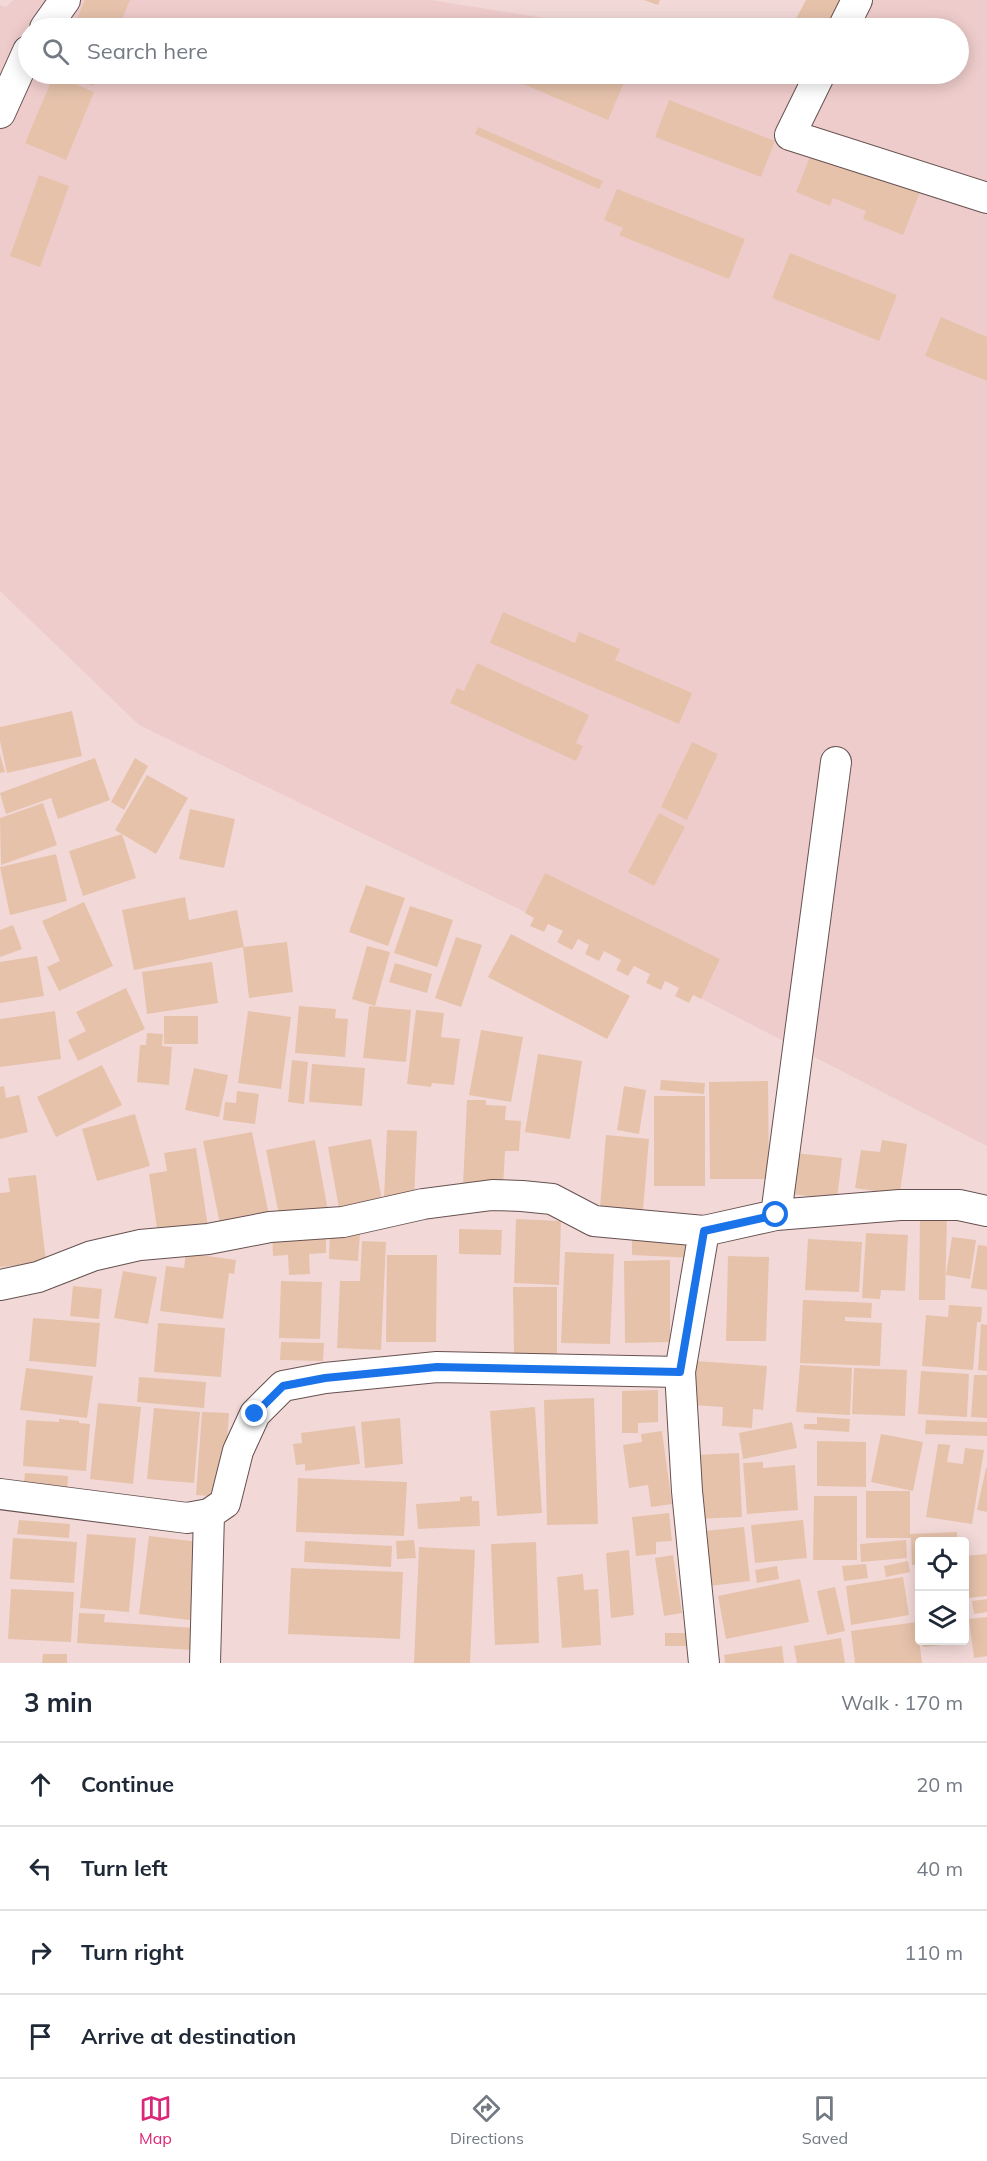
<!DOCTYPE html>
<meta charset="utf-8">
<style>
:root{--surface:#fff;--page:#f6f6f7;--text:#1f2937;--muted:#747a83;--line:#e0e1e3;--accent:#db2777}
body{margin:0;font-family:Mulish,sans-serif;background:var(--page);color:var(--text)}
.controls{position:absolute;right:18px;bottom:18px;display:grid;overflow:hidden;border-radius:6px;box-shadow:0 3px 15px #0003}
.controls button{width:54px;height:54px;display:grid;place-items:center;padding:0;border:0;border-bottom:2px solid var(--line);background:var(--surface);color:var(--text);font:30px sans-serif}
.stop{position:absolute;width:18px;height:18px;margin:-14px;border:4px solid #1a73e8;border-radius:50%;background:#fff}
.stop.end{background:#1a73e8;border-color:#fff;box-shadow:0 2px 6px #0008}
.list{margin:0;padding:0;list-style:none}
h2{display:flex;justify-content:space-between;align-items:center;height:78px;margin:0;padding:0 24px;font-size:26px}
h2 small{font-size:20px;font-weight:400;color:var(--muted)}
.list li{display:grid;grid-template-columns:39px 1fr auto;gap:18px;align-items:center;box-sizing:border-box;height:84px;padding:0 24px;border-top:2px solid var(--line)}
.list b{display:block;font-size:22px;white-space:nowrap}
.list em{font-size:20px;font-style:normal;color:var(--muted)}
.icon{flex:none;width:33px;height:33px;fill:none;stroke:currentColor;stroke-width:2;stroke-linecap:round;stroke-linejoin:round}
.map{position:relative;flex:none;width:987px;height:1663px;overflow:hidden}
.search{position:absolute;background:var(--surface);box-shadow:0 3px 15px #0003;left:18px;right:18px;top:18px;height:66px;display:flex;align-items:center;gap:15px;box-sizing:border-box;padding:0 21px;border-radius:33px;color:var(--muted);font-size:22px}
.sheet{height:414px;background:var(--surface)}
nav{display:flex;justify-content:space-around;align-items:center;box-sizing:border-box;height:84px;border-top:2px solid var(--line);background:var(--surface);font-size:16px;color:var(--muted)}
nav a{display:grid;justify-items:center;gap:3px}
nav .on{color:var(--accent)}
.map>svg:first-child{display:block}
.built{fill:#eecccb}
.building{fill:#e6c2ab}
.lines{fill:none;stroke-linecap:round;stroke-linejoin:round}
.minor-casing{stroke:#665150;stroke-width:32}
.minor{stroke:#fff;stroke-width:30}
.route{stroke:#1a73e8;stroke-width:8}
</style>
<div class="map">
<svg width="987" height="1663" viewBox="0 0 987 1663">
<rect width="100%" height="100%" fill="#f2d9d7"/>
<!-- built -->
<path class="built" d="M13,0H431L587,25L601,28H28V74H760L826,92L834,74H958V28H855L868,0H987V1146L663,979L139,725L0,591V5L6,7Z"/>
<!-- building -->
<path class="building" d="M85,0H130L118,28H73Z
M644,0H660L658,5Z
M806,0H854L840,28H791Z
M64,74H98L93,86Z
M519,74H602L624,83L608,120L516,81Z
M54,75L94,92L66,160L25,143Z
M669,100L775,141L761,177L655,137Z
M478,127L603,181L599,189L475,134Z
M813,149L920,192L903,235L863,219L866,211L833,198L830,206L796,192Z
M39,175L69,186L40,267L10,256Z
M617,189L745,239L729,279L619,235L623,228L604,220Z
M790,253L897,295L879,341L772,298Z
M941,317L987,337V381L925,356Z
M503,612L575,643L579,632L620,649L615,660L692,693L679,724L490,643Z
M477,663L589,715L576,743L583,746L576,761L450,703L457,688L464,691Z
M72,711L82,756L7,773L0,741V727Z
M692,742L718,754L687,820L661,807Z
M0,754L5,772L0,773Z
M95,758L110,800L58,819L51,798L6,814L0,793Z
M135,758L148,766L124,810L111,802Z
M147,775L188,798L156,854L115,830Z
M43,803L57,845L1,865L0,818Z
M190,809L235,819L224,868L179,859Z
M659,813L685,827L654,886L628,872Z
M122,834L136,878L83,896L69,851Z
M56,854L67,901L10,915L0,867Z
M545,873L720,959L701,999L693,995L689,1003L675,996L679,988L665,981L661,990L646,983L650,974L634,966L628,976L616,970L621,960L604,951L599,961L585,954L589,945L578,939L572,950L557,942L563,931L548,924L544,932L530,926L534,918L525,913Z
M366,885L405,898L388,946L349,932Z
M185,897L189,920L237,910L244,947L134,970L122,910Z
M84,902L113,966L59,991L47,967L60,961L42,921Z
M410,906L453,920L437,967L394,953Z
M13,925L22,949L0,957V930Z
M511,934L630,996L607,1039L488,977Z
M456,937L482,945L461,1007L435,998Z
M287,942L293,992L249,998L243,947Z
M367,946L390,952L375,1006L352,999Z
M37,956L44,996L0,1003V962Z
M212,962L218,1003L147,1014L142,972Z
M395,963L432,974L427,993L389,982Z
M126,988L145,1029L78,1061L68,1040L86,1031L76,1012Z
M299,1006L336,1009L335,1018L348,1019L345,1057L295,1053Z
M369,1006L411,1010L406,1062L363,1058Z
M416,1010L444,1013L441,1037L460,1039L454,1085L432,1083L431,1087L407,1084Z
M55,1011L61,1059L0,1067V1019Z
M248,1011L291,1017L281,1089L238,1083Z
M164,1016H198V1044H164Z
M481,1030L523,1037L511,1102L469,1095Z
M147,1033L163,1034L162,1046L172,1047L169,1085L137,1082L140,1045H146Z
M538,1054L582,1061L570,1139L525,1132Z
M292,1060L308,1062L304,1104L288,1102Z
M312,1064L365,1068L362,1106L309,1102Z
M102,1065L122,1105L56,1137L37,1097Z
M194,1068L228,1075L219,1117L185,1110Z
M661,1080L705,1083L704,1094L660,1090Z
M768,1081L769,1179H710L709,1082Z
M4,1086L6,1098L19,1095L28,1132L0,1139V1087Z
M624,1086L646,1090L639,1134L617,1130Z
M237,1091L259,1094L255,1124L223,1120L225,1102L236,1103Z
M654,1096H705V1186H654Z
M467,1100H486V1105L506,1106L505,1120L521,1121L519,1151H505L503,1186L463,1185Z
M135,1114L150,1166L97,1181L82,1129Z
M387,1130L417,1131L414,1199L384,1198Z
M252,1132L269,1215L220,1224L203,1141Z
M606,1135L649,1139L643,1210L600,1207Z
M371,1139L383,1206L340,1214L328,1147Z
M315,1140L328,1211L280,1220L266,1150Z
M882,1140L907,1144L899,1198L874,1194L875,1191L855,1188L861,1150L880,1152Z
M196,1148L208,1227L158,1235L149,1174L167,1171L164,1153Z
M795,1153L842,1158L837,1199L790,1194Z
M36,1175L46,1262L0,1267V1193L10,1192L8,1178Z
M920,1215H947L945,1300H919Z
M516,1219L561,1221L559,1285L514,1283Z
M459,1229L502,1230L501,1255L459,1254Z
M326,1230V1253L309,1254L310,1274L289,1275L288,1255L273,1256L272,1232Z
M330,1232L360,1234L358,1261L329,1259Z
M866,1233L908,1235L905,1291L881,1290L880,1299L862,1298Z
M632,1237L696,1241L695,1258L632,1255Z
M952,1237L976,1240L970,1279L946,1275Z
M808,1239L862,1242L859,1292L805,1290Z
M362,1241L386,1242L381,1350L337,1348L340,1281H360Z
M978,1245L987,1246V1290L971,1288Z
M565,1252L614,1254L610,1344L561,1343Z
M186,1253L236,1260L234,1274L229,1273L223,1319L160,1311L166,1266L184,1268Z
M387,1255H437L436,1342H386Z
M728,1256L769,1257L766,1341H726Z
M670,1260V1342L625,1343L624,1261Z
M123,1271L157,1277L148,1324L114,1318Z
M281,1281L322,1282L320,1339L279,1338Z
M73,1286L102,1289L99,1319L70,1316Z
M513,1287H557V1355L514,1356Z
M803,1300L872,1303L871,1318L845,1317V1321L882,1323L880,1366L800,1363Z
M949,1305L982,1307L981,1322H977L973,1370L922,1366L926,1315L948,1317Z
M33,1318L100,1323L96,1367L29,1361Z
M158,1323L225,1328L221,1377L154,1372Z
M981,1324L987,1325V1371L978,1370Z
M281,1342L324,1343L323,1361L280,1360Z
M696,1361L767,1366L763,1410L753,1409L752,1428L722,1426L723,1407L692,1405Z
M800,1365L852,1368L850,1415L796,1412Z
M26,1368L93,1376L87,1418L20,1410Z
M854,1368L907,1370L905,1416L852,1414Z
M921,1371L969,1374L967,1417L918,1414Z
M974,1375H987V1418L971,1417Z
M139,1377L206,1382L204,1408L137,1402Z
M658,1390V1422L638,1423V1433H622V1391Z
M594,1398L598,1524L547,1525L544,1400Z
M98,1403L141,1407L133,1484L90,1479Z
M535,1407L542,1513L497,1516L490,1411Z
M154,1408L200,1412L194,1483L147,1479Z
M202,1412L229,1413L223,1497L196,1495Z
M817,1417L850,1419L849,1432L804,1429V1424H817Z
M400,1418L403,1464L365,1468L361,1422Z
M59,1419L79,1421V1423L90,1424L86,1471L23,1466L26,1420L59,1422Z
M926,1420L987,1422V1436L925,1434Z
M792,1422L797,1448L743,1459L739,1433Z
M355,1426L360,1464L305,1471V1464L296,1465L293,1444L302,1443L301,1433Z
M662,1431L672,1504L651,1507L648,1485L629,1488L623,1445L642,1442L641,1434Z
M881,1434L923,1442L913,1491L871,1482Z
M817,1441L866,1442V1487L817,1486Z
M938,1444L950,1445L947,1462L963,1464L965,1448L984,1450L972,1524L926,1517Z
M739,1453L742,1517L696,1519L693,1455Z
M763,1462V1468L795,1465L798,1510L747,1514L743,1463Z
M986,1468H987V1512L977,1510Z
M25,1473L68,1476L67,1493L23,1490Z
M298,1478L407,1482L404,1536L296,1532Z
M866,1491H910V1534L957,1532V1542H920V1565H912L911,1538H866Z
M472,1496V1501H479L480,1526L418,1529L416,1504L460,1501V1497Z
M814,1496H857V1560H813Z
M669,1513L672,1541L656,1542V1554L636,1556L632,1517Z
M19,1520L70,1524L69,1538L17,1534Z
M803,1520L807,1558L755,1563L751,1525Z
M744,1527L750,1581L709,1586L694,1532Z
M87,1534L136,1538L129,1612L80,1608Z
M149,1536L199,1542L190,1620L139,1614Z
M13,1538L77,1542L74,1583L10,1579Z
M414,1540L416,1558L397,1559L396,1541Z
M906,1540L907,1558L861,1562L860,1544Z
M305,1541L392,1546L391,1567L304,1562Z
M536,1542L539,1643L495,1645L491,1544Z
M419,1547L475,1550L470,1663H414Z
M629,1550L634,1615L611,1618L606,1553Z
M987,1554V1596L968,1598L964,1556Z
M673,1555L682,1613L664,1616L655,1558Z
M908,1561L910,1572L886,1577L884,1566Z
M866,1564L868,1578L844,1581L842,1566Z
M777,1566L779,1579L757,1583L755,1570Z
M291,1568L403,1572L400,1639L288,1634Z
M583,1574L584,1590L598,1589L601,1645L562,1648L557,1577Z
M903,1577L909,1615L851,1625L846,1586Z
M800,1579L809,1622L726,1639L718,1596Z
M835,1587L845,1631L827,1635L817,1591Z
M11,1589L74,1592L71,1642L8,1639Z
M987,1599V1612L974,1614L972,1601Z
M79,1613L105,1614L104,1622L195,1628L193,1650L77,1643Z
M987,1617V1656L974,1658L969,1619Z
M917,1622L922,1663H855L851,1631Z
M665,1633H690L689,1646H665Z
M841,1638L845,1663H797L794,1646Z
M922,1640H965V1643L923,1647Z
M782,1646L784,1663H725L724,1655Z
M43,1654H67V1663H42Z"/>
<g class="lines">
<defs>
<path id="minor" d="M45,28L65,0
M843,28L857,0
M820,74L790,135L987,198
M0,113L28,51
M776,1215L836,762
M704,1231L680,1372L687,1491L704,1663
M0,1285L38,1277L92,1256L140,1245L208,1239L270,1227L343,1222L423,1204L492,1195L522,1196L552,1199L594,1221L704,1231L776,1215L900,1205H959L987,1211
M0,1494L187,1518L209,1514L225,1503L238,1451L255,1414L283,1386L325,1378L437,1367L680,1372
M205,1663L209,1514"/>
</defs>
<!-- minor casing -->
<use href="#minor" class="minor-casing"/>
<!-- minor -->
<use href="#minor" class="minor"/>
</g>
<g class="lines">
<!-- route -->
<path class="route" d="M255,1414L283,1386L325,1378L437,1367L680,1372L704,1231L776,1215"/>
</g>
</svg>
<div class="controls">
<button><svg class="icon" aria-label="locate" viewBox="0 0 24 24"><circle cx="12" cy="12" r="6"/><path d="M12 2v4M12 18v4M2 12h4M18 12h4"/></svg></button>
<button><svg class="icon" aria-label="layers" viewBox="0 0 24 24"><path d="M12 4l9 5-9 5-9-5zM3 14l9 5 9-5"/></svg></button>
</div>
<div class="stop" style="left:776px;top:1215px"></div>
<div class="stop end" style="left:255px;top:1414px"></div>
<div class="search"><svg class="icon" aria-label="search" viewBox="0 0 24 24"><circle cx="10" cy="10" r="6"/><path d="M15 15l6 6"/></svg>Search here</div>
</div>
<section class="sheet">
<h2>3 min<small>Walk · 170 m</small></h2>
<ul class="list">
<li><svg class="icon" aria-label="ahead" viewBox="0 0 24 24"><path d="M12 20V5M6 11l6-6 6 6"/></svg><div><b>Continue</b></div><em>20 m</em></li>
<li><svg class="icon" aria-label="left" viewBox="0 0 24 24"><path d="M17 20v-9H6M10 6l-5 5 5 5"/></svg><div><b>Turn left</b></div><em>40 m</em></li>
<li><svg class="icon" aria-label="right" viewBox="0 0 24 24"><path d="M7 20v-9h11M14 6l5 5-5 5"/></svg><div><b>Turn right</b></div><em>110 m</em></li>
<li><svg class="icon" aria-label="arrive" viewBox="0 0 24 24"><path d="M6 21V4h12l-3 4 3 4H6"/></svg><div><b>Arrive at destination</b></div></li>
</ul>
</section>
<nav>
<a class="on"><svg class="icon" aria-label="map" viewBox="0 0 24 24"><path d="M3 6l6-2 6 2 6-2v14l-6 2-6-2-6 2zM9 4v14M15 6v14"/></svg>Map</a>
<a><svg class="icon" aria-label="directions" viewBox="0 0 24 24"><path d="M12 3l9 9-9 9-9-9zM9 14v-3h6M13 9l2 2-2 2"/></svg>Directions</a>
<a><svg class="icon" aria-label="saved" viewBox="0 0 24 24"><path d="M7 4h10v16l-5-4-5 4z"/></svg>Saved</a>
</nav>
